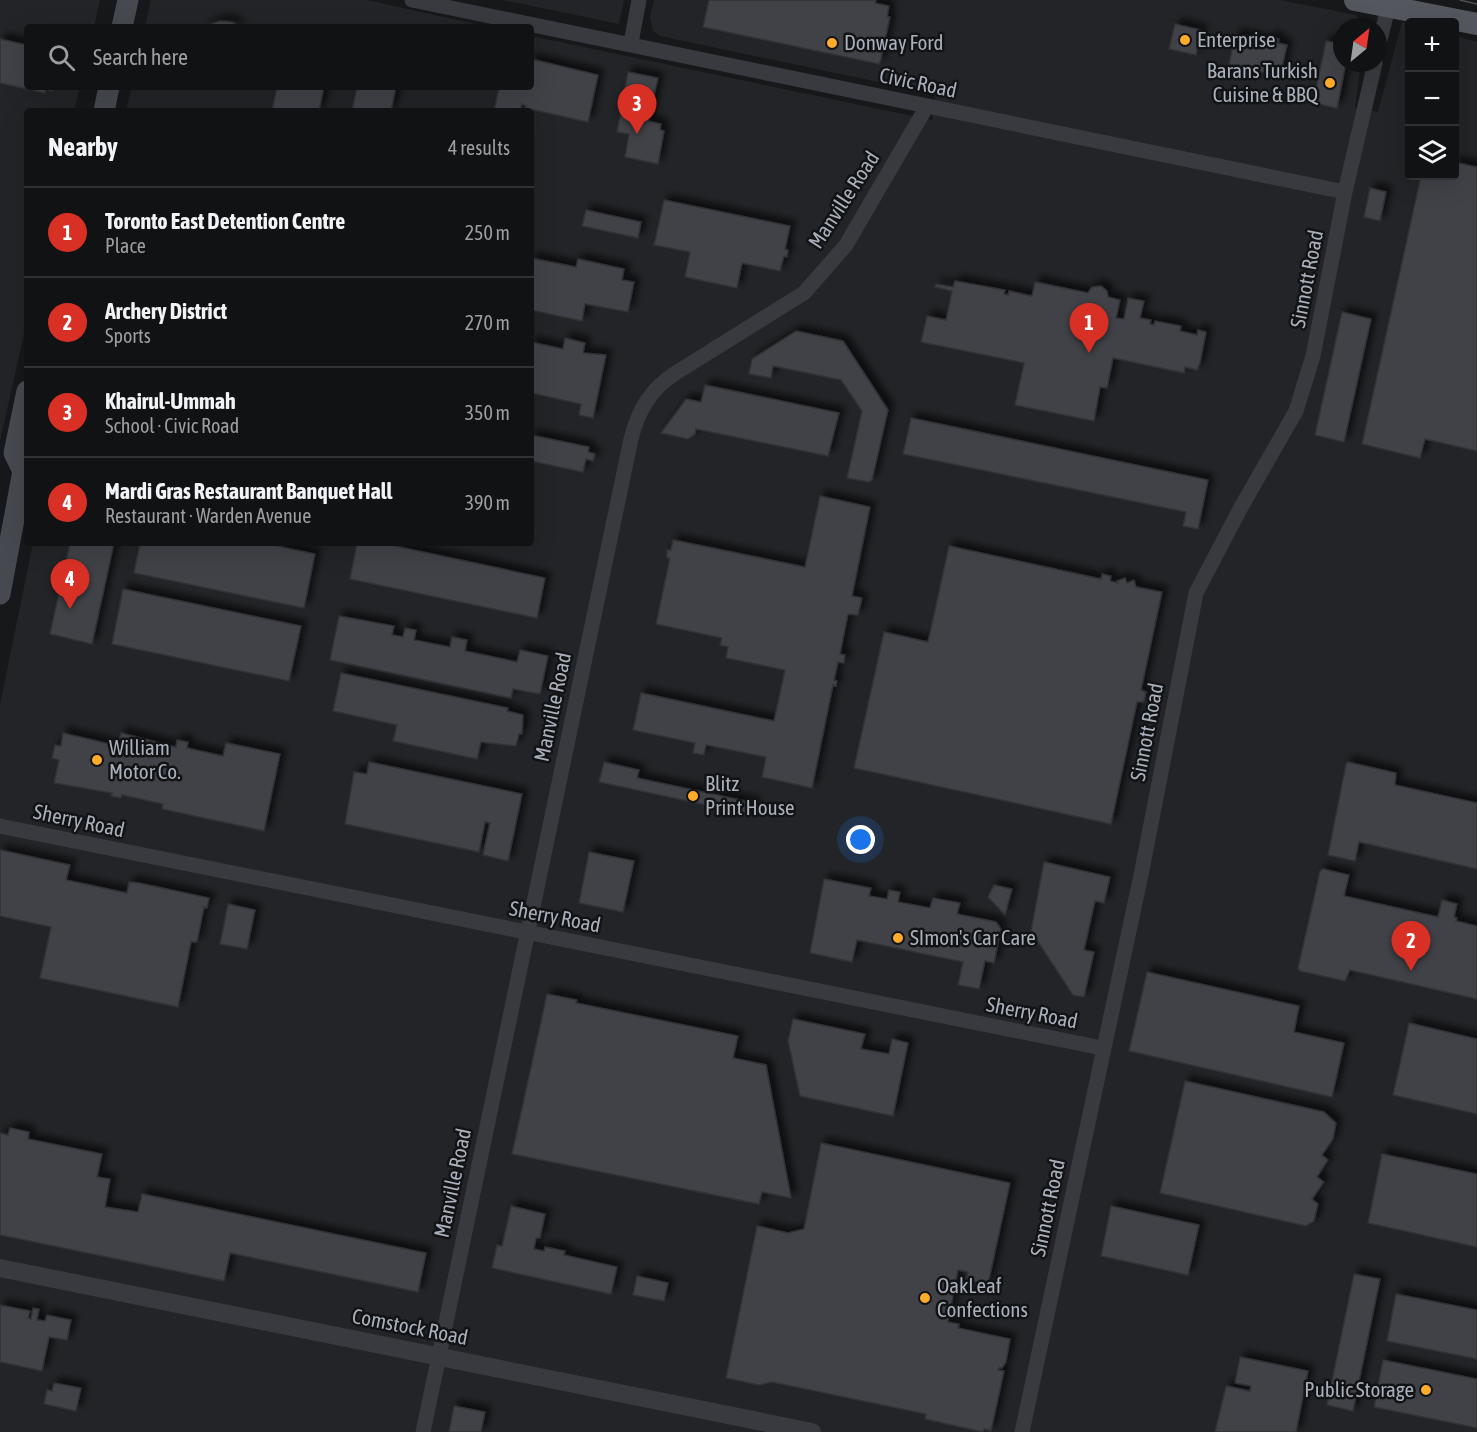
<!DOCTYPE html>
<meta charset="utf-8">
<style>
:root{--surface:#111214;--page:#1a1b1d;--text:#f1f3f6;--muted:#9c9ea0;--line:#303234;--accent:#d93025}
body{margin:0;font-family:"Asap Condensed",sans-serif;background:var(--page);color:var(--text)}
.controls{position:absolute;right:18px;top:18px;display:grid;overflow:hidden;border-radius:6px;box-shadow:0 6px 24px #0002}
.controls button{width:54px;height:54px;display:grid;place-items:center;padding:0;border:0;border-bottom:2px solid var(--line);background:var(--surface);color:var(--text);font:30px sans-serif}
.compass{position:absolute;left:1333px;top:18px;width:54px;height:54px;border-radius:50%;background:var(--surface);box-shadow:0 6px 24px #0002;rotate:29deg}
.you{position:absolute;left:861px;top:840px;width:21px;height:21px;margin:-15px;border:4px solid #fff;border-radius:50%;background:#1a73e8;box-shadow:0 0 0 9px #1a73e833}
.badge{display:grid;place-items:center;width:39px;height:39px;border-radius:50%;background:var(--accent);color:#fff;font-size:20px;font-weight:700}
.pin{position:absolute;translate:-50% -50px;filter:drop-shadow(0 2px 3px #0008)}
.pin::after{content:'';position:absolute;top:32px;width:21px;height:18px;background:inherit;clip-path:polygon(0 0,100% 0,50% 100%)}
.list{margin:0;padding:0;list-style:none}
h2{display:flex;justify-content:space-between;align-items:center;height:78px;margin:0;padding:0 24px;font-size:26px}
h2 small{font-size:20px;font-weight:400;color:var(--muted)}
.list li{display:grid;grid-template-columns:39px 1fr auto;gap:18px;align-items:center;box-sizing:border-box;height:90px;padding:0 24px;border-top:2px solid var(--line)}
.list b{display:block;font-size:22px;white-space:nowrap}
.list p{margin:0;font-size:20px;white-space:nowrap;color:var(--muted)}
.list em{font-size:20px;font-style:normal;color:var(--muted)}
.icon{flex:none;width:33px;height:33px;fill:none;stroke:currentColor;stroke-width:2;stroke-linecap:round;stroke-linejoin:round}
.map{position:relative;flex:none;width:1477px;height:1432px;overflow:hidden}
.search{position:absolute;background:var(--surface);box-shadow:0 6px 24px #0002;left:24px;top:24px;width:510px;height:66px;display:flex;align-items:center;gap:15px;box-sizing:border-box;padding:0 21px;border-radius:6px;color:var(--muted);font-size:22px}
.panel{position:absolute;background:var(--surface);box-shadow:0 6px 24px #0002;left:24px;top:108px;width:510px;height:438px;border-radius:6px}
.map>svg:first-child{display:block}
.built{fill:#232427}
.building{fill:#414347;stroke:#313236;stroke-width:1.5;filter:url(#shadow)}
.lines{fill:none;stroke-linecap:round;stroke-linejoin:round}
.minor{stroke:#383a3f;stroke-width:15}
.tertiary{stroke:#383a3f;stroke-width:18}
.secondary{stroke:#46494f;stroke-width:21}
.primary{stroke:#54575e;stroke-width:22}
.tram{stroke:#4b4e54;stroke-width:1.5}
.poi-dot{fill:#ffac2a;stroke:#121315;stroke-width:2}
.labels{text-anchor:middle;stroke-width:5;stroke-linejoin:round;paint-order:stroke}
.poi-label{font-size:21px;fill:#a9afbb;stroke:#121315;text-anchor:start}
.street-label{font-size:21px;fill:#a9afbb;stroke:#121315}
</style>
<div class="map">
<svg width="1477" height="1432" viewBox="0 0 1477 1432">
<defs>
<filter id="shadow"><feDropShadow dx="5.5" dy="-5.5" stdDeviation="3" flood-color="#0009"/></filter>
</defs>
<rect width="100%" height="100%" fill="#17181a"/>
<!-- built -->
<path class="built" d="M0,0H100L94,27H27V87H80L74,111H27V321L0,441Z
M151,0H367L489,27H145Z
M503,0H624L619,24Z
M654,0H1280L1356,15L1363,27H1342V63H1361L1355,108L1378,112L1402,22L1409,24L1410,176H1454L1455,36L1477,42V1432H0V705L33,543H531V111H126L132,87H531V36L932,120L935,94L660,36L653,31L650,17Z"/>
<!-- building -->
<path class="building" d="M709,0H876L875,3L889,6L887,17H890L881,59L879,64L703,27Z
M220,21L232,22L241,27H203Z
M1175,24L1201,30L1196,55L1169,49Z
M1235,34L1268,41L1269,36L1279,39L1278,43L1287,45L1280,76L1229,65Z
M0,39L27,45V87H53L52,91L45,89V93L0,83Z
M1326,41L1342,44V63H1346L1337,108L1313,103Z
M531,59L598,75L588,122L525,108L526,106L522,104L520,111H494L499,87H531Z
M628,72L658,78L648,121L661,124L660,130L664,131L658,164L625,157L629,134L617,132Z
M277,87H324L319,111H272Z
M357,87H396L391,111H352Z
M1454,162L1477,167V451L1425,439L1420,458L1362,444L1421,176H1454Z
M1370,188L1386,192L1380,221L1364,217Z
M664,200L790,226L785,249L788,250L787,257L784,256L780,271L742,263L737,288L685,277L690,252L654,245Z
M586,210L641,222L638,238L582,226Z
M531,258L576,267L578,259L624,269L622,280L634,282L628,312L585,304L582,321L531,310Z
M955,281L1005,290L1004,294L1008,295L1009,291L1032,296L1035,282L1088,293L1092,287L1101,286L1107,291L1108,297L1120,300L1116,318L1124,319L1128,298L1144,301L1140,318L1151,320L1150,324L1154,325L1155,321L1181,326L1180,331L1197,335L1198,330L1206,332L1200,363L1197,370L1185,367L1184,373L1113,358L1107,388L1100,387L1094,421L1015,405L1024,363L921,342L927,316L946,320L952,291L935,287L936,284L953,287Z
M1342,312L1371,319L1344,442L1315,435Z
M796,331L843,341L888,410L872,480L869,482L847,478L862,411L841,380L773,366L771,378L749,374L752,359Z
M565,338L585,343L583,353L606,355L593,418L579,415L581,404L531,393V342L563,349Z
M705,385L839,413L828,456L696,429L695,434L688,439L661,433L686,399L701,402Z
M911,418L1208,480L1198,529L1183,526L1186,512L903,454Z
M531,435L589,447L588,452L595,454L593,461L586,459L583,472L531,461Z
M820,496L870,507L852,596L862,598L858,615L848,614L840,654L845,655L844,663L838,662L834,680L837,681L836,686L833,685L812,788L762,777L766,757L706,745L704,755L693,753L695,743L633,730L641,693L774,721L785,670L726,658L728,647L720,645L722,638L656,624L670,558H667V550H671L673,540L805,567Z
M70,543H114L92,644L50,634Z
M140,543H263L315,554L304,608L134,573Z
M357,543H381L545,578L537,618L350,579Z
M949,546L1101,579L1102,574L1111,576L1110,581L1118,583L1117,581L1125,578L1127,583L1134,580L1136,587L1162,592L1141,690L1146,692L1144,702H1137L1111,824L854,768L884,632L928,642Z
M123,589L301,626L289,681L112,644Z
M339,616L394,626L392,635L403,637L405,628L416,630L414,640L450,647L452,637L467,640L465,651L517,662L520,650L548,656L540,694L513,689L511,698L330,660Z
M341,673L508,708L507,711L523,715L522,734H519L516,746L481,742L477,759L393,741L397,725L333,711Z
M63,733L118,746L121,733L176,747L177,740L188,742L187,748L223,756L226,743L280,754L264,831L162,809L163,804L122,795L121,798L111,796L112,793L54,783L59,760L52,758L55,745L61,746Z
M369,762L522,794L508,861L483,855L490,823L485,822L479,852L345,824L354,772L367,774Z
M604,762L639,770L637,778L755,803L753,815L599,782Z
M1348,762L1396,773L1395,785L1477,803V869L1359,842L1355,861L1328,855L1346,764Z
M0,850L70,865L66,880L127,893L129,882L139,883L209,898L207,908L204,907L197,942H191L178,1007L40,978L51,927L0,916Z
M589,852L634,861L623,912L579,903Z
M1044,862L1110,877L1104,903L1095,901L1084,950L1094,952L1084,997L1073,995L1031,931Z
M1323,869L1349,875L1344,896L1438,917L1442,900L1457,904L1454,917L1457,918L1456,921L1477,926V999L1350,970L1345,981L1300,971L1298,968L1320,871Z
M824,879L871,888L869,896L887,899L889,890L900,892L898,902L930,908L933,898L960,903L957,914L996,922L1001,929L994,963L985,961L979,989L958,985L963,962L857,940L852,962L810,953Z
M994,885L1012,889L1005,915L988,897Z
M228,904L255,910L247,949L220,944Z
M1147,972L1299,1006L1294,1032L1344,1043L1332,1097L1129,1051Z
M547,994L577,1000L576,1003L738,1036L733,1058L766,1065L791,1198L762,1192L759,1204L512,1154Z
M793,1019L865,1034L861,1049L889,1054L892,1039L908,1043L893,1116L800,1096L788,1041Z
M1409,1023L1477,1039V1114L1393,1095Z
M1185,1081L1324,1112L1336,1123L1333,1139L1322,1155L1328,1160L1317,1177L1324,1182L1312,1199L1318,1204L1314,1221L1306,1226L1160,1193Z
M10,1128L29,1132L28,1139L102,1154L97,1177L110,1179L105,1207L138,1212L142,1194L426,1253L418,1292L230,1253L224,1281L0,1235V1133L8,1135Z
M821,1143L1010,1183L988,1284L966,1280L968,1272L958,1270L948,1322L959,1324L958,1328L1010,1339L1006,1362L1002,1368H999L998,1370L1004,1371L991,1431L984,1429L983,1432L925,1419L926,1414L772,1382L759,1385L726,1378L757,1226L788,1233L804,1229Z
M1382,1154L1477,1174V1247L1368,1223Z
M511,1206L545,1214L540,1238H536L534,1249L544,1251L545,1247L565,1251L564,1255L617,1267L611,1294L492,1268L497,1245L502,1246Z
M1111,1206L1199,1225L1188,1275L1101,1256Z
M1354,1274L1380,1279L1353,1411L1327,1405Z
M637,1276L668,1283L664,1301L633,1295Z
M1396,1294L1477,1310V1359L1387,1341Z
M0,1305L30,1311L28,1318L31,1319L33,1308L39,1309L37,1320L45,1321L47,1315L71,1320L67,1340L49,1337L42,1371L0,1362Z
M1240,1357L1308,1371L1296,1432H1215L1226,1386L1250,1391L1251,1386L1235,1383Z
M1383,1360L1477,1379V1428L1374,1407Z
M54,1383L81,1388L76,1411L44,1404L47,1390L52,1391Z
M454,1406L485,1412L481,1432H449Z"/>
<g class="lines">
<!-- minor -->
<path class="minor" d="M412,0L1345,192
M631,43L639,0
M1378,48L1390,0
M0,826L1102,1048
M423,1432L631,439C638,411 650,390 674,374L804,293L846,245L927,106
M1022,1432L1141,875L1196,593L1240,509L1296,411L1313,356L1345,192L1375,63"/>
<!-- tertiary -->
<path class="tertiary" d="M0,1268L812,1432"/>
<!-- secondary -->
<path class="secondary" d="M122,27L128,0
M104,111L109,87
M0,594L23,471L14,453L27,391"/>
<!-- primary -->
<path class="primary" d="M1355,0L1477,24"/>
<!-- tram -->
<path class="tram" d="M1460,0L1477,4"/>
</g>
<!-- markers -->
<g class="poi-dot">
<circle cx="1185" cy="40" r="6"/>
<circle cx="832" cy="43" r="6"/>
<circle cx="1330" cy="83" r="6"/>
<circle cx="97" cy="760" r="6"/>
<circle cx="693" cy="796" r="6"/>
<circle cx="898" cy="938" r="6"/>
<circle cx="925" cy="1298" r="6"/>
<circle cx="1426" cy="1390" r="6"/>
</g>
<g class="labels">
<!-- poi labels -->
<g class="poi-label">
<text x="1197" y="47">Enterprise</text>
<text x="844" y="50">Donway Ford</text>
<text x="1318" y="78" text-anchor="end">Barans Turkish<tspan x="1318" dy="24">Cuisine &amp; BBQ</tspan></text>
<text x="109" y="755">William<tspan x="109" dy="24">Motor Co.</tspan></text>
<text x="705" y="791">Blitz<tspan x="705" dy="24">Print House</tspan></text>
<text x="910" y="945">SImon's Car Care</text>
<text x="937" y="1293">OakLeaf<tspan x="937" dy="24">Confections</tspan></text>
<text x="1414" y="1397" text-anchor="end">Public Storage</text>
</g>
<!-- street labels -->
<g class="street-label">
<text transform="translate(918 83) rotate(12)" y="7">Civic Road</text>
<text transform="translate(844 200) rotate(-57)" y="7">Manville Road</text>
<text transform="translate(1307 279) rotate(-79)" y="7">Sinnott Road</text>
<text transform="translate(553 707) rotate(-78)" y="7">Manville Road</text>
<text transform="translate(1147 732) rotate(-79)" y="7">Sinnott Road</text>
<text transform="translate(79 821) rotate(12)" y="7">Sherry Road</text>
<text transform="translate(555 917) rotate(11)" y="7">Sherry Road</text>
<text transform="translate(1032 1013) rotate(11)" y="7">Sherry Road</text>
<text transform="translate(453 1183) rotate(-78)" y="7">Manville Road</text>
<text transform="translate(1048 1208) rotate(-78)" y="7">Sinnott Road</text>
<text transform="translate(410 1327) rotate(11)" y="7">Comstock Road</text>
</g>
</g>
</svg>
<div class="controls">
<button>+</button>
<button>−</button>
<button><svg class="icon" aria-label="layers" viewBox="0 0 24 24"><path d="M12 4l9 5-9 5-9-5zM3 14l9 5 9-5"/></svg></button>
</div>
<svg class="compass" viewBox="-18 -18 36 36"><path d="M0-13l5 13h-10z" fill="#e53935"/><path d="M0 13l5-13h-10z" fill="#9c9ea0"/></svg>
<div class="you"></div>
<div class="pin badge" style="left:1089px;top:353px">1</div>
<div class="pin badge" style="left:1411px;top:971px">2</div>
<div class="pin badge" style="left:637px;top:134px">3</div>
<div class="pin badge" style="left:70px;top:609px">4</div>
<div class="search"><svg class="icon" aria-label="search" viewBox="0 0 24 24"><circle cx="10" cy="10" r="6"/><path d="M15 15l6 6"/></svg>Search here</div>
<section class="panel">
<h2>Nearby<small>4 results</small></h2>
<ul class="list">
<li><span class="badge">1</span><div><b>Toronto East Detention Centre</b><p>Place</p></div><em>250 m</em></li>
<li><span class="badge">2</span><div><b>Archery District</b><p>Sports</p></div><em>270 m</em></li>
<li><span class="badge">3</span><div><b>Khairul-Ummah</b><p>School · Civic Road</p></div><em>350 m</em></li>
<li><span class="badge">4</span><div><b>Mardi Gras Restaurant Banquet Hall</b><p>Restaurant · Warden Avenue</p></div><em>390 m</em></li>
</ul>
</section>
</div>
